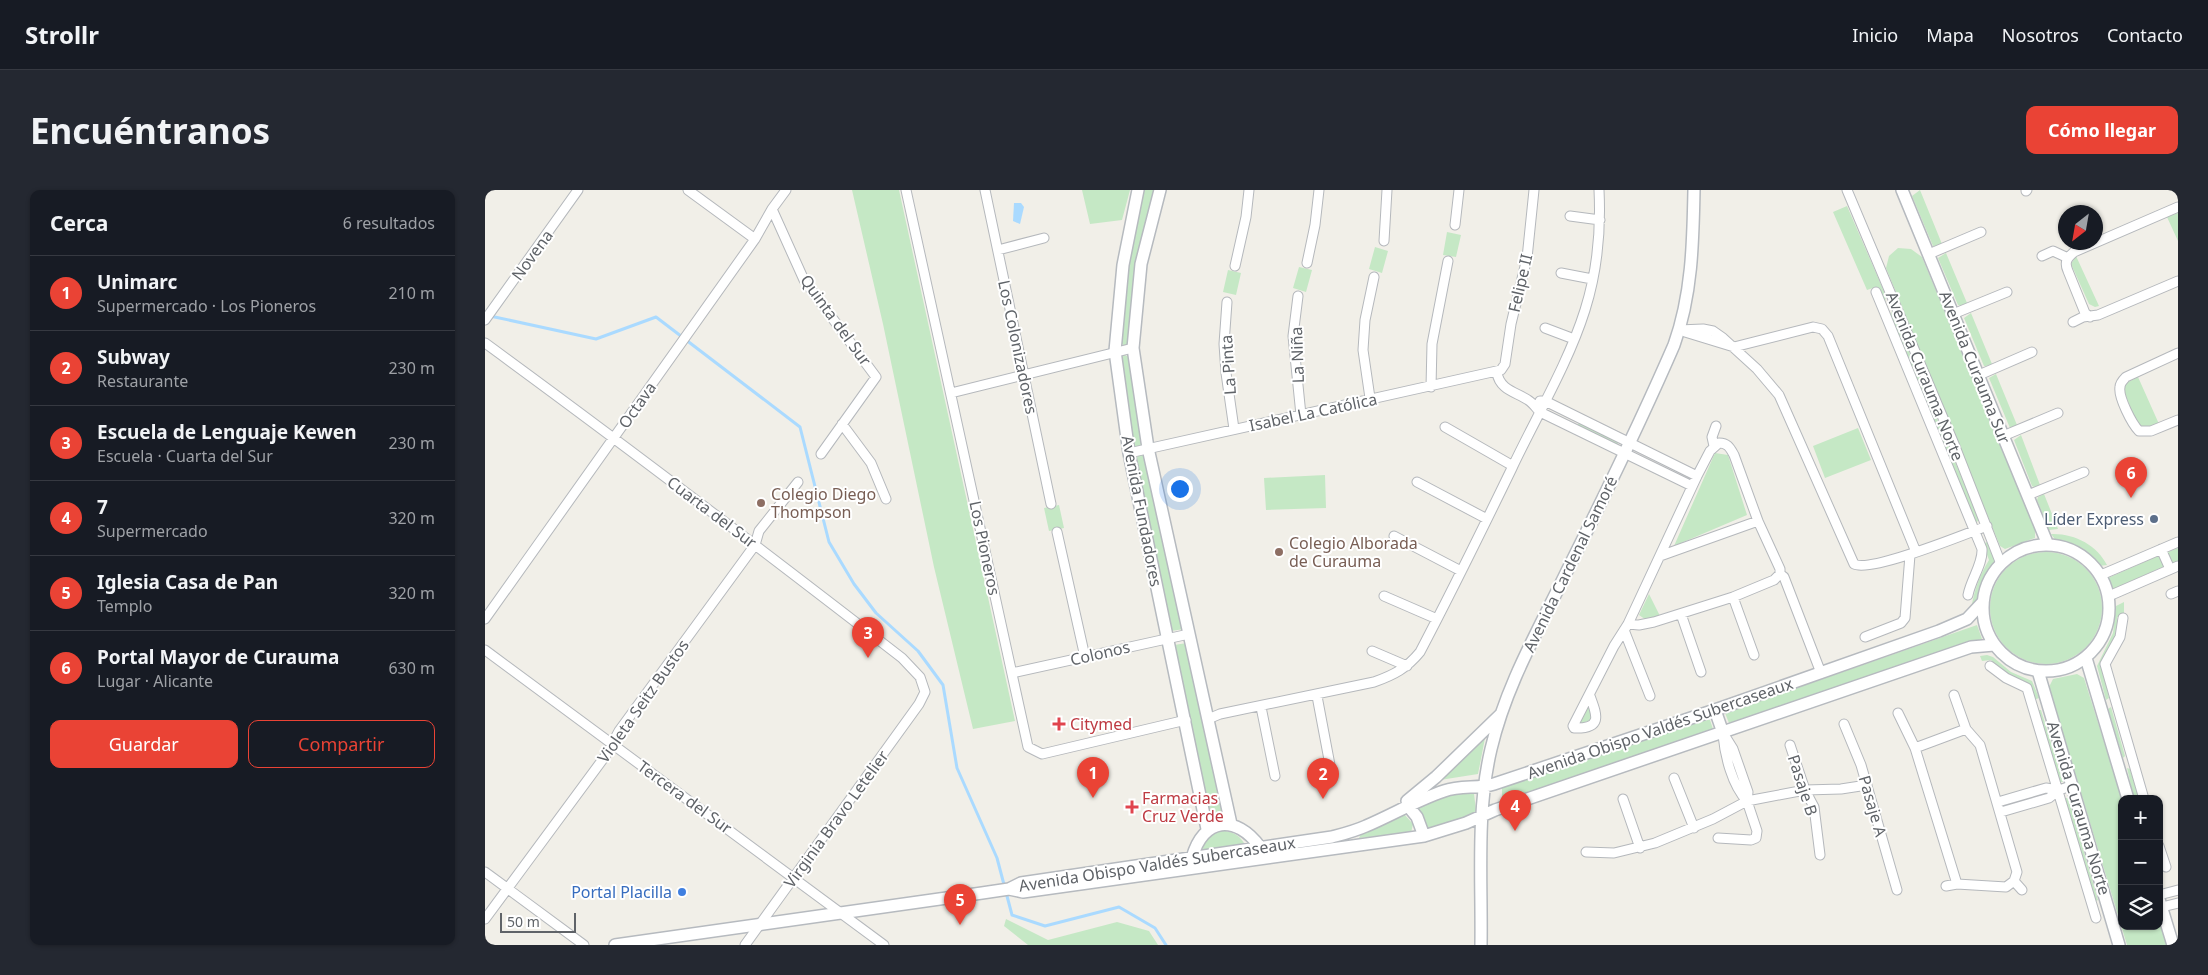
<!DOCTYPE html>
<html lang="es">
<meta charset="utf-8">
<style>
:root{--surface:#171b24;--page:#242831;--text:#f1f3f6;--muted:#9ea1a6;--line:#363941;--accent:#ea4335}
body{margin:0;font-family:"Noto Sans",sans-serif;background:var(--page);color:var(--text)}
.controls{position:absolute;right:15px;bottom:15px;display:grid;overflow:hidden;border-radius:10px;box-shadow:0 1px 4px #0004}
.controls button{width:45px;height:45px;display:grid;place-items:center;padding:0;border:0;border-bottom:1px solid var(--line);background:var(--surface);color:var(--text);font:25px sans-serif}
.compass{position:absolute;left:1573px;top:15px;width:45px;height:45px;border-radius:50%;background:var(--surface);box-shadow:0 1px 4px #0004;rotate:211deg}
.scale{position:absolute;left:15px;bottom:12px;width:76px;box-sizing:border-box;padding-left:5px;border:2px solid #5f6368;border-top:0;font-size:14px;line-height:18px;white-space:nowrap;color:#5f6368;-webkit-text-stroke:4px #fff;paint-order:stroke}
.you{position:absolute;left:694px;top:298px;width:18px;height:18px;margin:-12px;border:4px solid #fff;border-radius:50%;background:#1a73e8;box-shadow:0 0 0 8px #1a73e833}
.badge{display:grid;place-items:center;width:32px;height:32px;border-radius:50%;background:var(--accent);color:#fff;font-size:16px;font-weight:700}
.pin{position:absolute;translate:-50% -41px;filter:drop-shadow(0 1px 2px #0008)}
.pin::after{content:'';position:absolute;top:26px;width:18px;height:15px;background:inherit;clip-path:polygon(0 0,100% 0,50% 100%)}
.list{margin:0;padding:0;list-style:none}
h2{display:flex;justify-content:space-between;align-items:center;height:65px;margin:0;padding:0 20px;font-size:21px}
h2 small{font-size:16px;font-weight:400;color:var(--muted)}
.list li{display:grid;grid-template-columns:32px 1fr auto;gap:15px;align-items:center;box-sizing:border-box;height:75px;padding:0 20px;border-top:1px solid var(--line)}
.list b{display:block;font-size:19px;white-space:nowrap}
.list p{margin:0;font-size:16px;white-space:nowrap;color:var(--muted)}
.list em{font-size:16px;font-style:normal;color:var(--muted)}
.actions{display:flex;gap:10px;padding:15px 20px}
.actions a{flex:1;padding:11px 0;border:1px solid var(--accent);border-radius:10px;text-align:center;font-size:18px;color:var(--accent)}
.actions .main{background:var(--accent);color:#fff}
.icon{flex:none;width:28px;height:28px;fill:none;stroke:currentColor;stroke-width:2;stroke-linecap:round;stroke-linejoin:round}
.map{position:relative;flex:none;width:1693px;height:755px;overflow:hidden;border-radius:10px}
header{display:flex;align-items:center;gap:30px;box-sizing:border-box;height:70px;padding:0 25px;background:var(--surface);border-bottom:1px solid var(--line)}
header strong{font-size:24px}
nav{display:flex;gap:28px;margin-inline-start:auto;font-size:18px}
.intro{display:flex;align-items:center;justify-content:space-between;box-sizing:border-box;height:120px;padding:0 30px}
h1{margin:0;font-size:35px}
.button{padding:12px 22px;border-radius:10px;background:var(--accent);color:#fff;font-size:18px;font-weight:700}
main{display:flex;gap:30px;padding:0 30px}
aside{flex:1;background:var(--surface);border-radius:10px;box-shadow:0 1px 4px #0004}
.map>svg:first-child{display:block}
.green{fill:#c5e8c5}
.water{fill:#aadaff}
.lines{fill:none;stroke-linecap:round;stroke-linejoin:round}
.stream{stroke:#aadaff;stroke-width:3}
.street-casing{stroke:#b5b8bc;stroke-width:11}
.secondary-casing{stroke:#b6babf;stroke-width:14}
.street{stroke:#fff;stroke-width:9}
.secondary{stroke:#fff;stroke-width:11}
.education-dot{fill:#8d6e63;stroke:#fff;stroke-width:2}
.service-dot{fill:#5c6f8a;stroke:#fff;stroke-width:2}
.health-dot{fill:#e0444e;stroke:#fff;stroke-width:2}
.shop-dot{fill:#3f7fe0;stroke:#fff;stroke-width:2}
.labels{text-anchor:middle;stroke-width:4;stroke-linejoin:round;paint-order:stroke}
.street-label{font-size:16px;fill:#5f6368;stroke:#fff}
.education-label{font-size:16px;fill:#785e54;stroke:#fff;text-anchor:start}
.service-label{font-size:16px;fill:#4e5e75;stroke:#fff;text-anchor:end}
.health-label{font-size:16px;fill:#be3a42;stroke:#fff;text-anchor:start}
.shop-label{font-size:16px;fill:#366cbe;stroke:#fff;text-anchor:end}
</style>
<header>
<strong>Strollr</strong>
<nav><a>Inicio</a><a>Mapa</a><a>Nosotros</a><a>Contacto</a></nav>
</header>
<div class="intro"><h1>Encuéntranos</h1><a class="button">Cómo llegar</a></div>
<main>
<aside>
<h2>Cerca<small>6 resultados</small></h2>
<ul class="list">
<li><span class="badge">1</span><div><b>Unimarc</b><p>Supermercado · Los Pioneros</p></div><em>210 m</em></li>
<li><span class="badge">2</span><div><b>Subway</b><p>Restaurante</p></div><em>230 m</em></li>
<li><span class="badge">3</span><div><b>Escuela de Lenguaje Kewen</b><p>Escuela · Cuarta del Sur</p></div><em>230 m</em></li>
<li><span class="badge">4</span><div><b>7</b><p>Supermercado</p></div><em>320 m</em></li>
<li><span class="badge">5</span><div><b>Iglesia Casa de Pan</b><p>Templo</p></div><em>320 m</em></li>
<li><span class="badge">6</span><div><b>Portal Mayor de Curauma</b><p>Lugar · Alicante</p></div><em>630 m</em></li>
</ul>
<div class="actions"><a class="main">Guardar</a><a>Compartir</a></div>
</aside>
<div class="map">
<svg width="1693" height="755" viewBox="0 0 1693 755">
<rect width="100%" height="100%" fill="#f1efe8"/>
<!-- green -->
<path class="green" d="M367,0H414L530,531L488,539L449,377L398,134Z
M597,0H645L637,30L605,34Z
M659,0H671L645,154L639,156L635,152L641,72Z
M1435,0L1457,54L1451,57L1448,56L1427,6Z
M1362,16L1401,106L1399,117L1391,97L1382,100L1348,22Z
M1693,23V51L1682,27Z
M962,42L976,45L971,67L958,65Z
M890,57L903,61L897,83L884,79Z
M1413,58L1426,59L1437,67L1550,339V348L1520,359L1515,356L1401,78L1404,66Z
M1461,63L1482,113L1476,116L1473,115L1453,68Z
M1591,66L1614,116L1610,117L1604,114L1586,74Z
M814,77L827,80L821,102L808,98Z
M743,80L756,83L751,105L738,102Z
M1407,121L1494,329L1492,332L1489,331L1405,130Z
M1486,123L1507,174L1501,176H1499L1479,128Z
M639,165L645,167L658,253L652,257L647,256L635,168Z
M1511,184L1532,235L1525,238L1504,188Z
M1653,187L1674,234L1660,239L1653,236L1638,199L1641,193Z
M1093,234H1096L1132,252L1133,254L1130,256L1093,237Z
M1373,238L1386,270L1340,288L1328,256Z
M1536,245L1555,295L1549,297L1547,296L1529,250Z
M1230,263L1243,265L1262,325L1189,356Z
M655,265L662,266L699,439L686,441L649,269Z
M840,285L841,318L781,320L779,288Z
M1559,304L1573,339L1564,340L1552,310L1553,307Z
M574,315L579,338L564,341L559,318Z
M1566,344C1589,343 1612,355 1622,375L1614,376L1596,362L1572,352Z
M1502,352L1510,372L1495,399L1491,415L1487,414C1490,398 1495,385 1504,370L1498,354Z
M1693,358V371L1687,373L1683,362Z
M1505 418a56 56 0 1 1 112 0a56 56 0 1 1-112 0Z
M1675,365L1680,376L1628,399L1623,388Z
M1164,404L1176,428L1164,432L1154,425Z
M1639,412V427H1632L1633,444L1617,476L1624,508L1621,510L1612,476L1628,443L1631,416Z
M1492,435L1497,449L1244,533L1240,523Z
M702,453L738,626L726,629L689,455Z
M1502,465L1508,467L1526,482L1547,491L1554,508L1549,510L1514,480L1515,478L1506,470L1497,471L1495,466Z
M1592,484L1599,488L1637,609V736H1674V729L1682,755H1642L1564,497L1568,489Z
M1103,514L1109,529L1095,534Z
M1626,517L1640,566L1638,568L1623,519Z
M1554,520H1556L1578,592H1575L1552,522Z
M1224,527L1228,539L1017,611V598Z
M1002,538L993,584L955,590Z
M1642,578L1645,579L1654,609H1649Z
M978,601L989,604L991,620L987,626L941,640L938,627L930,618L962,604Z
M1579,608H1583L1613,710L1611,711L1609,710Z
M919,624L928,634L926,643L874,648L876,644Z
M735,640C748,642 754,644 761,656L717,662C719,650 724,645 735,640Z
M521,729L563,750L632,732L664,741L673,755H543L519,736Z"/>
<!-- water -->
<path class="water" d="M529,13H536L539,17L535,34L528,31Z"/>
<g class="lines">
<!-- stream -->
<path class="stream" d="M5,126L111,149L171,127L315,237L344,352L369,394L391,423L433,461L458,495L472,578L512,668L527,725L560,736L634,717L670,738L681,755"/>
<defs>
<path id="street" d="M203,0L270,49
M421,0L543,557L557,564L701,530
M500,0L566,314
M1362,0L1469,254L1516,374
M1541,1L1542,0
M287,19L319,90L391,187L336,264
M1085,26L1115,30
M970,35L974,0
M899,51L902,0
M513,60L559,48
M1444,64L1496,42
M1557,66L1568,61L1583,68
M822,73L830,35L834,0
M750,76L761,27L764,0
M1076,83L1107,89
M1391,102L1497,359C1498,374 1486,389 1483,405
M813,106L808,146L816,225
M742,112L739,154L741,183L749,239
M1468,124L1522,102
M1605,127L1600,123L1583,81C1579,72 1582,68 1589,62L1693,17
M0,130L93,0
M1588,132L1598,127L1613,125L1693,91
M1060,138L1089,149
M1194,140L1218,139L1228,141L1238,148L1272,179L1294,205L1369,374C1386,383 1480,344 1502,336
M1200,142L1249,157L1328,137L1337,139L1343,146L1431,362
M0,153C141,256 280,362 417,468L435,487L440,502L434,514L260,755
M1693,163L1641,187C1638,190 1635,193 1635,197C1633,207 1647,234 1654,241H1666L1693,230
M1012,183C1015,200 1031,202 1043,210C1048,213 1051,218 1055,222L1207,296
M1494,185L1547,162
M946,197L947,154L963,71
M466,203L648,158
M885,208L878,160L880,130L889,87
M1055,211H1060L1212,286
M357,234L386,273L401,309
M960,237L1028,276
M1518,246L1573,223
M1229,256L1227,247L1231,236
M644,263L1016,180L1020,174L1026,134L1042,68L1049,0
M932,292L1002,329
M1543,305L1599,282
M572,342L600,467
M909,346L976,381
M1676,359L1685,379
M1175,366L1273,331
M1616,385L1693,352
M1686,404L1693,401
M899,406L952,429
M1624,406L1693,376
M1248,407L1269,465
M1196,424L1216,482
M1638,428L1635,447L1620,474L1659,609
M0,429L270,49L287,19L301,0
M1143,434L1154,435L1169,432L1248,407L1289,390L1295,384
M1139,440L1165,506
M1380,447L1416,433L1420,428L1425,365
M0,460L399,755
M887,461L922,476
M1505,476L1521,488L1542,498L1611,728
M527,483L704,444
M1469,505L1481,539L1495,555L1532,682L1529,691L1537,700
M832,506L845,575
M1105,506C1112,525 1118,539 1089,538L1088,536L1129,456L1143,434L1212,286L1225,261L1234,253C1243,253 1245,258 1249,265L1273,331L1295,379V384L1299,387L1336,483
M776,517L790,586
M1413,523L1430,558L1472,694L1461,696
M723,529L735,524L889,492C909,485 922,478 935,462C967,401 997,340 1027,278C1051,227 1083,174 1100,120C1112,82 1116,40 1114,0
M1359,534L1376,575L1412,700
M1238,545C1240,566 1247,595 1262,611
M1305,555L1320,600L1329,617L1335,665
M1430,558L1481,539
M1189,588L1209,638
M1138,609L1155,658
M1513,612L1561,598L1574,600
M1516,622L1564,608L1574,600L1586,596
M1233,648L1266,650L1271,648L1272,641L1262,611L1263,602L1248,559L1238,543
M1674,656L1681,677
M1101,662L1129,663L1170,653L1228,629L1262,611L1320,600L1356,599L1382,595
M0,682L99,755
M1472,694L1521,697L1529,691
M1674,705L1693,700
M1677,717L1693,713
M0,729L121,565L134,541L270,355L274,341L313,292"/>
<path id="secondary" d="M653,0L638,75L630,161L644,263L722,639
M675,0L656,74L648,158L663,258L746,634
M1417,0L1563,355
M1498 418a63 63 0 1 1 126 0a63 63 0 1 1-126 0Z
M1601,468L1643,609
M1553,481L1634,755
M1230,520L1238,543
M922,611L951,587L1015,525
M923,616L932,627L939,646
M707,668C718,627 751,624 775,657
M524,699L538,702L939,646L981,633L1010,620L1486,457L1509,455
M1674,709L1688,755
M130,755L497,703L524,699L536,693L847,647C858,644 870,641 881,636C907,625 932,610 959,601C976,595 993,599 1009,594L1230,520L1454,441L1482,429L1497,413
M996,755C997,690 991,622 1006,559C1021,495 1054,439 1082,381C1119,307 1156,231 1189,155C1207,105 1208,53 1209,0"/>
</defs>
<!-- street casing -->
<use href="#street" class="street-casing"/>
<!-- secondary casing -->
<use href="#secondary" class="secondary-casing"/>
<!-- street -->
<use href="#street" class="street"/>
<!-- secondary -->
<use href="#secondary" class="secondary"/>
</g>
<!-- markers -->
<g class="education-dot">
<circle cx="276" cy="313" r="5"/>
<circle cx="794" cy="362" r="5"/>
</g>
<circle class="service-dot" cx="1669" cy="329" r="5"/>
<g class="health-dot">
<path d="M571.5 526.5h5v5h5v5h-5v5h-5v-5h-5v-5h5z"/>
<path d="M644.5 609.5h5v5h5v5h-5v5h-5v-5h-5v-5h5z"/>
</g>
<circle class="shop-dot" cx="197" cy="702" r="5"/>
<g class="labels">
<!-- street labels -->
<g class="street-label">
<text transform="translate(47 65) rotate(-54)" y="6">Novena</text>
<text transform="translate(1035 93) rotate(-77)" y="6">Felipe II</text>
<text transform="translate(351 130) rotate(54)" y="6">Quinta del Sur</text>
<text transform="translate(533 157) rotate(78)" y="6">Los Colonizadores</text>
<text transform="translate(812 165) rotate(-92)" y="6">La Niña</text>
<text transform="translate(743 175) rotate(-94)" y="6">La Pinta</text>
<text transform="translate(1490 177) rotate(68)" y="6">Avenida Curauma Sur</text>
<text transform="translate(1440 186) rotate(68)" y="6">Avenida Curauma Norte</text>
<text transform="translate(152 215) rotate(-55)" y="6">Octava</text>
<text transform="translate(828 222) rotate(-12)" y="6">Isabel La Católica</text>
<text transform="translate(657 321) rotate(79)" y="6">Avenida Fundadores</text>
<text transform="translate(227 322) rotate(37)" y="6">Cuarta del Sur</text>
<text transform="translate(500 358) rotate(78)" y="6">Los Pioneros</text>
<text transform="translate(1085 374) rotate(-64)" y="6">Avenida Cardenal Samoré</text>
<text transform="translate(615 463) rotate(-13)" y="6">Colonos</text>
<text transform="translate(158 511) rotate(-55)" y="6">Violeta Seitz Bustos</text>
<text transform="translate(1175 538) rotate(-19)" y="6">Avenida Obispo Valdés Subercaseaux</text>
<text transform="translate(1318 595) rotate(72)" y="6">Pasaje B</text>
<text transform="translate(200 607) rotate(36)" y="6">Tercera del Sur</text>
<text transform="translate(1388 616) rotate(74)" y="6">Pasaje A</text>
<text transform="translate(1594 618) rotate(73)" y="6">Avenida Curauma Norte</text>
<text transform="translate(351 629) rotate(-54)" y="6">Virginia Bravo Letelier</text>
<text transform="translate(672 674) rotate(-9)" y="6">Avenida Obispo Valdés Subercaseaux</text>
</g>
<!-- education labels -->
<g class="education-label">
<text x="286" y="310">Colegio Diego<tspan x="286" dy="18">Thompson</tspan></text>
<text x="804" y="359">Colegio Alborada<tspan x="804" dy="18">de Curauma</tspan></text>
</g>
<!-- service labels -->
<g class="service-label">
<text x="1659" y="335">Líder Express</text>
</g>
<!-- health labels -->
<g class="health-label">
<text x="585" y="540">Citymed</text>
<text x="657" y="614">Farmacias<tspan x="657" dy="18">Cruz Verde</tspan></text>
</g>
<!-- shop labels -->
<g class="shop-label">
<text x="187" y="708">Portal Placilla</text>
</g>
</g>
</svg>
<div class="controls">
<button>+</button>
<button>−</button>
<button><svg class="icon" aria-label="layers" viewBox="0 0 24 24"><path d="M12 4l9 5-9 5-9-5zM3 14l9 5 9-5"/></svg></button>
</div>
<svg class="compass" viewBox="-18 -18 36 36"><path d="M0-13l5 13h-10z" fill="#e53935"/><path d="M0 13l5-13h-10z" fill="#9ea1a6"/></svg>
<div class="scale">50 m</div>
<div class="you"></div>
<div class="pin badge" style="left:608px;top:608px">1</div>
<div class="pin badge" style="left:838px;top:609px">2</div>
<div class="pin badge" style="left:383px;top:468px">3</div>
<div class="pin badge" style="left:1030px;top:641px">4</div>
<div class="pin badge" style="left:475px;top:735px">5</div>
<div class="pin badge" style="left:1646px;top:308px">6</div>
</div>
</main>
